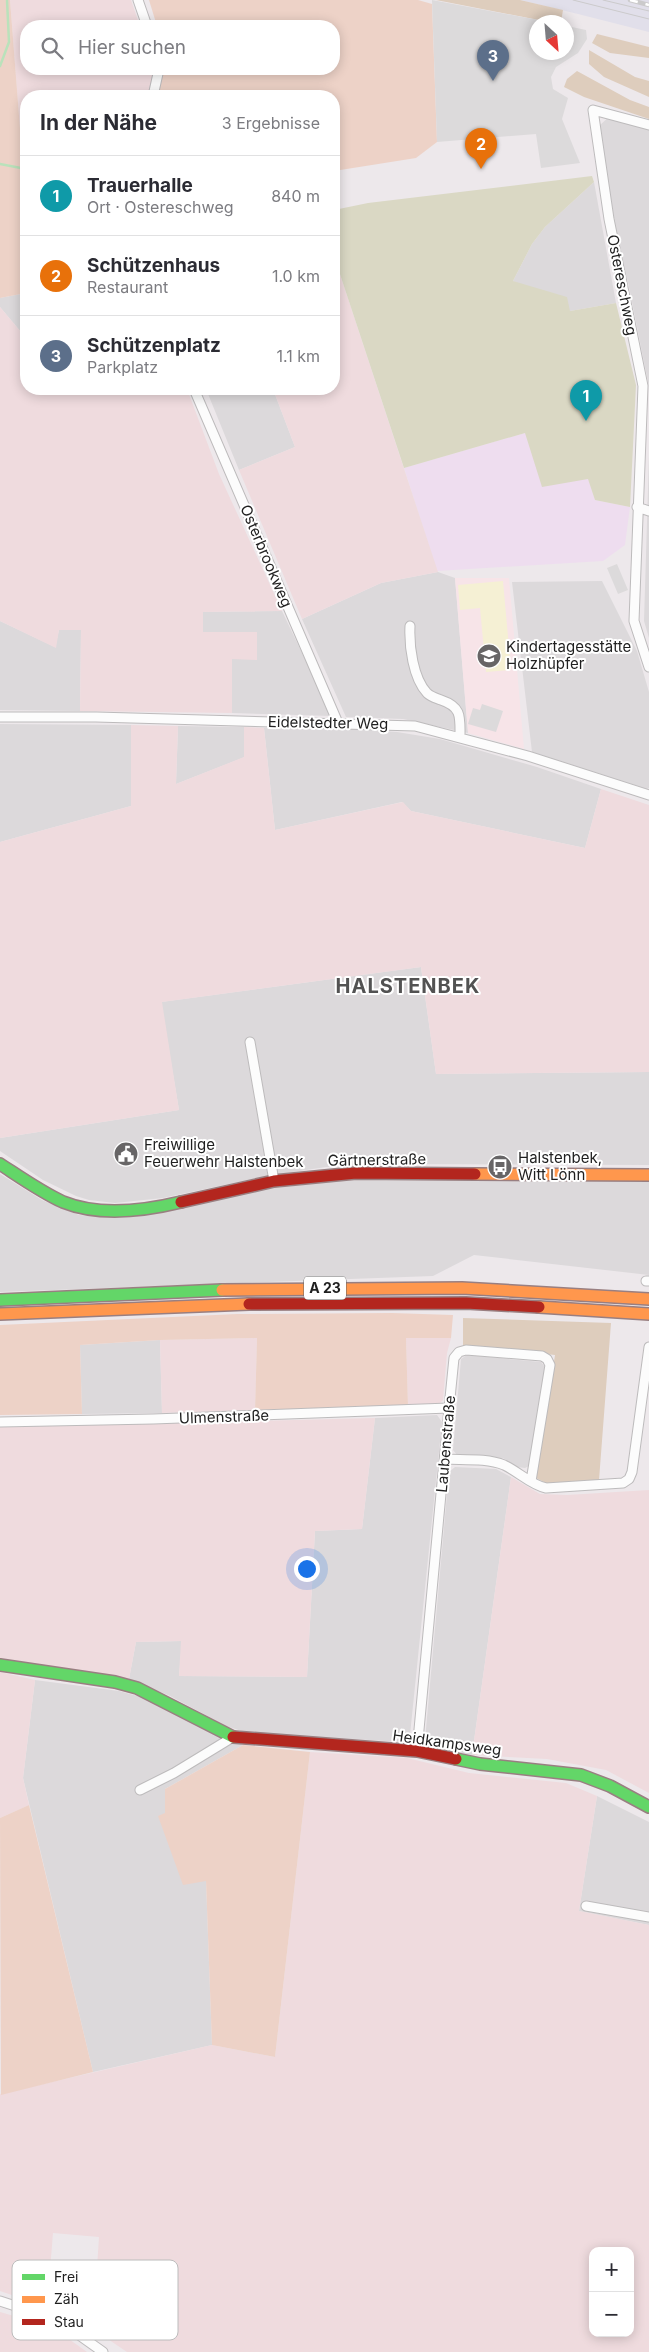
<!DOCTYPE html>
<html lang="de">
<meta charset="utf-8">
<style>
:root{--surface:#fff;--page:#f7f7f7;--text:#2b2b33;--muted:#7c7c81;--line:#e1e1e2;--accent:#676566}
body{margin:0;font-family:Inter,sans-serif;background:var(--page);color:var(--text)}
.controls{position:absolute;right:15px;bottom:15px;display:grid;overflow:hidden;border-radius:10px;box-shadow:0 2px 12px #0003}
.controls button{width:45px;height:45px;display:grid;place-items:center;padding:0;border:0;border-bottom:1px solid var(--line);background:var(--surface);color:var(--text);font:25px sans-serif}
.compass{position:absolute;left:529px;top:15px;width:45px;height:45px;border-radius:50%;background:var(--surface);box-shadow:0 2px 12px #0003;rotate:154deg}
.you{position:absolute;left:306px;top:1568px;width:18px;height:18px;margin:-12px;border:4px solid #fff;border-radius:50%;background:#1a73e8;box-shadow:0 0 0 8px #1a73e833}
.badge{display:grid;place-items:center;width:32px;height:32px;border-radius:50%;background:var(--accent);color:#fff;font-size:16px;font-weight:700}
.pin{position:absolute;translate:-50% -41px;filter:drop-shadow(0 1px 2px #0008)}
.pin::after{content:'';position:absolute;top:26px;width:18px;height:15px;background:inherit;clip-path:polygon(0 0,100% 0,50% 100%)}
.list{margin:0;padding:0;list-style:none}
h2{display:flex;justify-content:space-between;align-items:center;height:65px;margin:0;padding:0 20px;font-size:21px}
h2 small{font-size:16px;font-weight:400;color:var(--muted)}
.list li{display:grid;grid-template-columns:32px 1fr auto;gap:15px;align-items:center;box-sizing:border-box;height:80px;padding:0 20px;border-top:1px solid var(--line)}
.list b{display:block;font-size:19px;white-space:nowrap}
.list p{margin:0;font-size:16px;white-space:nowrap;color:var(--muted)}
.list em{font-size:16px;font-style:normal;color:var(--muted)}
.icon{flex:none;width:28px;height:28px;fill:none;stroke:currentColor;stroke-width:2;stroke-linecap:round;stroke-linejoin:round}
.map{position:relative;flex:none;width:649px;height:2352px;overflow:hidden}
.search{position:absolute;background:var(--surface);box-shadow:0 2px 12px #0003;left:20px;top:20px;width:320px;height:55px;display:flex;align-items:center;gap:12px;box-sizing:border-box;padding:0 18px;border-radius:20px;color:var(--muted);font-size:19px}
.panel{position:absolute;background:var(--surface);box-shadow:0 2px 12px #0003;left:20px;top:90px;width:320px;height:305px;border-radius:20px}
.map>svg:first-child{display:block}
.residential{fill:#dcd9db}
.commercial{fill:#eeddef}
.industrial{fill:#e1dfea}
.education{fill:#f7e4e8}
.farmland{fill:#efdbde;fill-rule:evenodd}
.grass{fill:#edd2c7}
.forest{fill:#decdbd}
.cemetery{fill:#dad8c4}
.park{fill:#f5f0d4}
.parking{fill:#dcdadb}
.lines{fill:none;stroke-linecap:round;stroke-linejoin:round}
.stream{stroke:#bae2bb;stroke-width:2.5}
.street-casing{stroke:#bdbbbc;stroke-width:11}
.fast-casing{stroke:#997f81;stroke-width:14}
.slow-casing{stroke:#997f81;stroke-width:14}
.jam-casing{stroke:#997f81;stroke-width:14}
.street{stroke:#fcfcfc;stroke-width:9}
.fast{stroke:#63d668;stroke-width:11}
.slow{stroke:#ff974d;stroke-width:11}
.jam{stroke:#b3261e;stroke-width:11}
.tram{stroke:#cbcacb;stroke-width:1}
.rail-casing{stroke:#cbcacb;stroke-width:4.5}
.rail{stroke:#fff;stroke-width:2.5;stroke-dasharray:8;stroke-linecap:butt}
.labels{text-anchor:middle;stroke-width:4;stroke-linejoin:round;paint-order:stroke}
.shield{fill:#fff;stroke:#626262;stroke-width:1}
.shield-label{font-size:14px;font-weight:bold;fill:#1f1f1f}
.street-label{font-size:15px;fill:#1f1f1f;stroke:#fff}
.poi-label{font-size:15px;fill:#1f1f1f;stroke:#fff;text-anchor:start}
.district-label{font-size:20px;font-weight:bold;letter-spacing:1px;fill:#525252;stroke:#fff}
.key{fill:#fff;stroke:#bcbcbc;stroke-width:1}
.key-label{font-size:14px;fill:#1f1f1f}
</style>
<div class="map">
<svg width="649" height="2352" viewBox="0 0 649 2352">
<rect width="100%" height="100%" fill="#ede8eb"/>
<!-- residential -->
<path class="residential" d="M611,115L649,125V387L628,282L620,259L600,125Z
M594,182L616,303L570,311L513,281L532,244L545,227Z
M26,293V338L0,307V298Z
M206,389H273L295,447L239,470Z
M649,456V638L644,621Z
M438,572L455,578L468,733L403,719L346,717L302,619L381,583Z
M602,581L637,651L649,692V788L647,789L532,752L512,582Z
M282,611L332,716L232,713V659L202,632L203,612Z
M0,621L55,647L59,630H81L80,711L0,710Z
M0,724L131,725V806L0,842Z
M178,726L244,727L245,757L176,784Z
M264,728L354,729L397,732L440,739L537,767L601,789L585,848L411,811L402,802L275,830Z
M421,967L436,1074L649,1072V1165L402,1164L326,1167L267,1176L163,1198L115,1203L89,1200L76,1196L43,1180L0,1151V1138L179,1110L161,1002Z
M0,1174L42,1200L79,1215L123,1217L266,1189L359,1179L649,1180V1275L474,1255L433,1276L0,1292Z
M160,1340L162,1413L82,1414L80,1345Z
M467,1355L541,1362L545,1367L529,1466L525,1468L517,1467L503,1458L457,1455L453,1450L461,1359Z
M437,1415L442,1422L410,1735L403,1742L248,1733L226,1726L170,1696L129,1679L136,1642L182,1641L179,1676L307,1677L315,1531L362,1529L375,1418Z
M455,1467L496,1469L511,1477L472,1755L431,1749L425,1740L449,1472Z
M35,1680L119,1691L141,1697L218,1736L243,1745L165,1789L206,1881L212,2045L93,2072L23,1778Z
M597,1796L649,1822V1925L579,1911Z"/>
<!-- commercial -->
<path class="commercial" d="M525,433L588,478L595,500L630,507L625,545L603,561L437,571L404,468Z"/>
<!-- industrial -->
<path class="industrial" d="M520,0H649V32L578,14Z"/>
<!-- education -->
<path class="education" d="M455,578H509L524,749L468,733Z"/>
<!-- farmland -->
<path class="farmland" d="M10,0H131L140,26H26V69H154L148,96H26V156L22,155Z
M334,256L438,572L381,583L302,619L239,470L295,447L273,389H334Z
M0,307L26,338V389H187L219,474L282,611L203,612V632H257V660L232,659V713L80,711L81,630H59L56,648L0,621Z
M131,725L178,726L176,784L244,757V727L264,728L275,830L403,802L411,811L585,848L601,789L649,805V1072L436,1074L421,967L162,1002L179,1110L0,1138V842L131,806Z
M257,1338L255,1410L162,1413L160,1340Z
M406,1338H451L447,1353L443,1400L439,1404L408,1406Z
M375,1418L362,1529L315,1531L307,1677L179,1676L181,1641L136,1642L129,1679L0,1658V1427Z
M511,1477L540,1494L567,1495L649,1490V1793L606,1770L547,1759L472,1755Z
M0,1672L35,1680L23,1778L29,1805L0,1818Z
M310,1752L407,1758L469,1773L566,1783L597,1796L579,1911L649,1925V2352H127L93,2329L99,2237L53,2233L47,2307L0,2291V2094L212,2045L275,2057ZM593,2251H630V2333H593Z
M0,2312L52,2327L87,2352H0Z"/>
<!-- grass -->
<path class="grass" d="M0,0H10L22,154L26,156V293L0,298Z
M149,0H418L432,4L437,142L416,158L334,171V96H158L164,69H334V26H157Z
M392,1313L453,1315L451,1338H406L408,1406L255,1410L257,1338L160,1340L80,1345L82,1414L0,1415V1325L237,1314Z
M243,1745L310,1752L275,2057L212,2045L206,1881L183,1885L158,1816L165,1813V1789Z
M29,1805L93,2072L1,2095L0,1818Z"/>
<!-- forest -->
<path class="forest" d="M436,0H520L563,10L561,22H549Z
M597,34L649,47V58L610,53L592,43Z
M589,50L635,77L649,81V97L604,77L589,64Z
M577,71L630,100L649,107V119L584,97L564,87L567,79Z
M463,1318L611,1323L599,1480L548,1484L536,1478L555,1355L463,1345Z"/>
<!-- cemetery -->
<path class="cemetery" d="M592,176L594,182L545,227L532,244L513,281L567,297L570,311L616,303L636,385L630,507L595,500L588,479L542,487L525,433L404,468L334,256V210L368,203Z"/>
<!-- park -->
<path class="park" d="M503,581L511,670L486,672L480,608L460,610L458,585Z"/>
<!-- parking -->
<path class="parking" d="M432,0L549,22H536V52H566L567,26L586,30L587,39L578,53L556,67L551,77L553,89L568,98L562,119L580,163L541,168L536,134L437,142Z
M617,564L628,590L618,594L607,568Z
M482,704L503,711L496,732L468,724L473,708L480,710Z"/>
<g class="lines">
<!-- stream -->
<path class="stream" d="M0,66L9,42L7,0
M0,164L26,169"/>
<defs>
<path id="street" d="M138,0L147,26
M153,96L159,69
M649,125L593,110L609,219L643,386L634,621L649,667
M194,389L338,723
M637,507L649,511
M410,626C409,646 413,678 427,693C431,697 436,698 441,700C462,707 460,717 460,737
M0,717H96L415,726L528,756L649,795
M250,1042L274,1181
M646,1281H649
M0,1422L153,1419L449,1408
M445,1459C463,1460 487,1458 504,1465C519,1472 531,1485 546,1488L623,1483L629,1479L632,1472L649,1347
M417,1751L449,1408L454,1358L459,1352L466,1350L542,1356L547,1359L550,1365L531,1481
M140,1790L174,1773L233,1737
M586,1906L649,1917
M0,2301L58,2320L103,2352"/>
<path id="fast" d="M0,1164C20,1177 41,1192 63,1202C100,1217 144,1211 181,1202
M0,1300L222,1290
M0,1665L115,1682L137,1688L233,1737
M456,1759L480,1764L581,1775L610,1786L649,1807"/>
<path id="slow" d="M475,1174L649,1175
M222,1290L462,1288L649,1299
M539,1307L649,1314
M0,1314L249,1304"/>
<path id="jam" d="M181,1202L274,1181L356,1173L475,1174
M249,1304L466,1303L539,1307
M233,1737L417,1751L456,1759"/>
</defs>
<!-- street casing -->
<use href="#street" class="street-casing"/>
<!-- fast casing -->
<use href="#fast" class="fast-casing"/>
<!-- slow casing -->
<use href="#slow" class="slow-casing"/>
<!-- jam casing -->
<use href="#jam" class="jam-casing"/>
<!-- street -->
<use href="#street" class="street"/>
<!-- fast -->
<use href="#fast" class="fast"/>
<!-- slow -->
<use href="#slow" class="slow"/>
<!-- jam -->
<use href="#jam" class="jam"/>
<!-- tram -->
<path class="tram" d="M573,0L649,19
M603,0L649,11"/>
<defs>
<path id="rail" d="M630,0L649,5"/>
</defs>
<!-- rail casing -->
<use href="#rail" class="rail-casing"/>
<!-- rail -->
<use href="#rail" class="rail"/>
</g>
<!-- icons -->
<defs>
<symbol id="school-disc" viewBox="-11 -11 22 22"><circle r="9.5" fill="#676566" stroke="#fff"/><path d="M0-5L7-2L0 1L-7-2ZM-4 1L0 2.5L4 1V4Q0 6-4 4Z" fill="#fff"/></symbol>
<symbol id="civic-disc" viewBox="-11 -11 22 22"><circle r="9.5" fill="#676566" stroke="#fff"/><path d="M-.6-6.5H3V-4.5H.6V-3L4-1V1h2V6H-6V1h2V-1L-.6-3ZM-1.2 2.5V6h2.4V2.5Z" fill="#fff"/></symbol>
<symbol id="bus-disc" viewBox="-11 -11 22 22"><circle r="9.5" fill="#676566" stroke="#fff"/><path d="M-5-6H5V4H4V6H2V4H-2V6H-4V4H-5ZM-3.5-4V0h7V-4ZM-3.5 1.2v1.5H-2V1.2ZM2 1.2v1.5H3.5V1.2Z" fill="#fff"/></symbol>
</defs>
<g fill-rule="evenodd">
<use href="#school-disc" x="475" y="642" width="28" height="28"/>
<use href="#civic-disc" x="112" y="1140" width="28" height="28"/>
<use href="#bus-disc" x="486" y="1153" width="28" height="28"/>
</g>
<g class="labels">
<!-- shield labels -->
<rect class="shield" x="304" y="1276.5" width="42" height="23" rx="4"/>
<g class="shield-label">
<text x="325" y="1293">A 23</text>
</g>
<!-- street labels -->
<g class="street-label">
<text transform="translate(622 285) rotate(79)" y="5">Ostereschweg</text>
<text transform="translate(266 556) rotate(67)" y="5">Osterbrookweg</text>
<text transform="translate(328 723) rotate(1)" y="5">Eidelstedter Weg</text>
<text transform="translate(377 1160) rotate(-1)" y="5">Gärtnerstraße</text>
<text transform="translate(224 1417) rotate(-2)" y="5">Ulmenstraße</text>
<text transform="translate(446 1444) rotate(-85)" y="5">Laubenstraße</text>
<text transform="translate(447 1743) rotate(8)" y="5">Heidkampsweg</text>
</g>
<!-- poi labels -->
<g class="poi-label">
<text x="506" y="652">Kindertagesstätte<tspan x="506" dy="17">Holzhüpfer</tspan></text>
<text x="144" y="1150">Freiwillige<tspan x="144" dy="17">Feuerwehr Halstenbek</tspan></text>
<text x="518" y="1163">Halstenbek,<tspan x="518" dy="17">Witt Lönn</tspan></text>
</g>
<!-- district labels -->
<g class="district-label">
<text x="408" y="993">HALSTENBEK</text>
</g>
</g>
<!-- legend -->
<rect x="12" y="2260" width="166" height="80" rx="8" class="key"/>
<rect x="22" y="2274" width="23" height="6" fill="#63d668"/>
<rect x="22" y="2296" width="23" height="7" fill="#ff974d"/>
<rect x="22" y="2319" width="23" height="6" fill="#b3261e"/>
<g class="key-label">
<text x="54" y="2282">Frei</text>
<text x="54" y="2304">Zäh</text>
<text x="54" y="2327">Stau</text>
</g>
</svg>
<div class="controls">
<button>+</button>
<button>−</button>
</div>
<svg class="compass" viewBox="-18 -18 36 36"><path d="M0-13l5 13h-10z" fill="#e53935"/><path d="M0 13l5-13h-10z" fill="#7c7c81"/></svg>
<div class="you"></div>
<div class="pin badge" style="left:586px;top:421px;background:#0f9aa8">1</div>
<div class="pin badge" style="left:481px;top:169px;background:#e8710a">2</div>
<div class="pin badge" style="left:493px;top:81px;background:#5c6f8a">3</div>
<div class="search"><svg class="icon" aria-label="search" viewBox="0 0 24 24"><circle cx="10" cy="10" r="6"/><path d="M15 15l6 6"/></svg>Hier suchen</div>
<section class="panel">
<h2>In der Nähe<small>3 Ergebnisse</small></h2>
<ul class="list">
<li><span class="badge" style="background:#0f9aa8">1</span><div><b>Trauerhalle</b><p>Ort · Ostereschweg</p></div><em>840 m</em></li>
<li><span class="badge" style="background:#e8710a">2</span><div><b>Schützenhaus</b><p>Restaurant</p></div><em>1.0 km</em></li>
<li><span class="badge" style="background:#5c6f8a">3</span><div><b>Schützenplatz</b><p>Parkplatz</p></div><em>1.1 km</em></li>
</ul>
</section>
</div>
